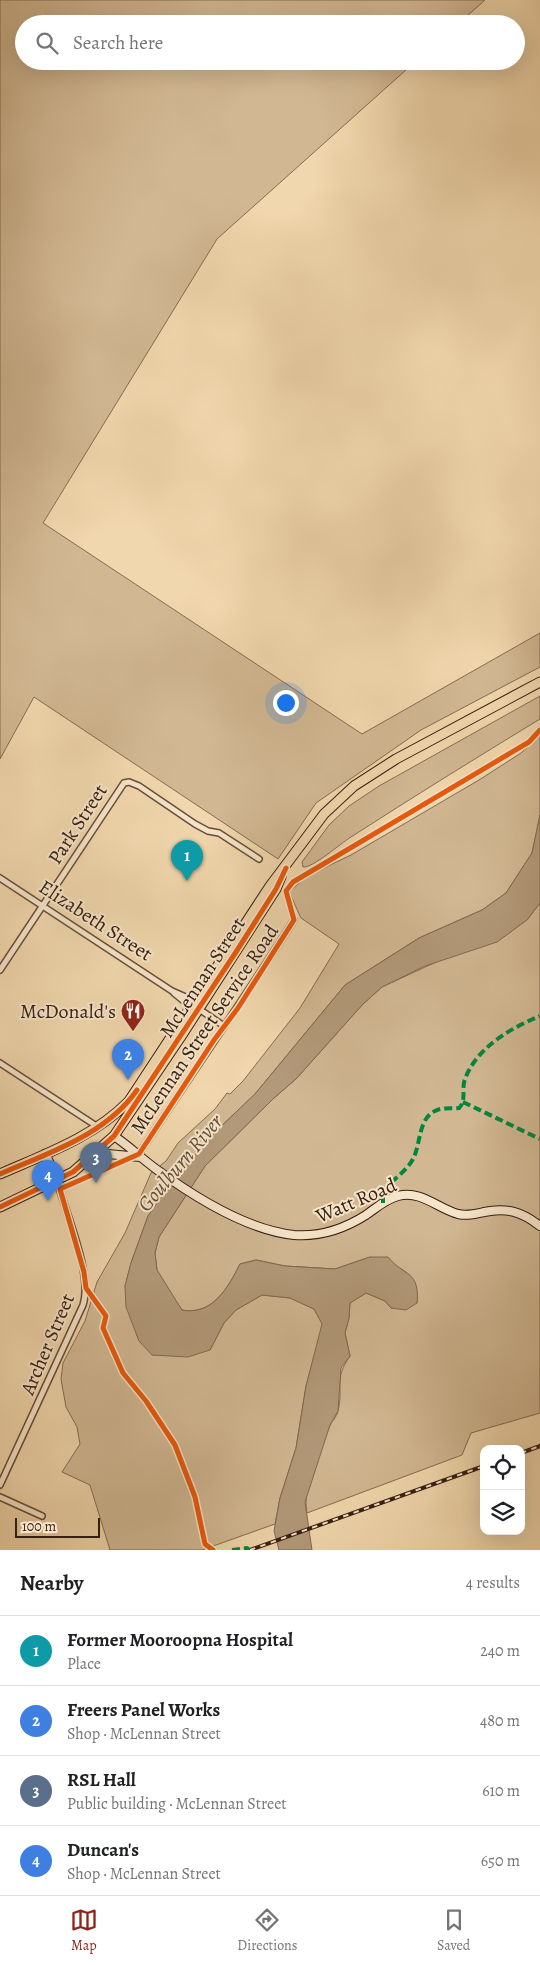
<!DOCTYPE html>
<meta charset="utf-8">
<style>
:root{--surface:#fff;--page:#f2f2f2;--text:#202124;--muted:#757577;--line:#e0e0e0;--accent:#8f2418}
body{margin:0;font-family:Alegreya,serif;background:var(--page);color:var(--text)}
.controls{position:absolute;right:15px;bottom:15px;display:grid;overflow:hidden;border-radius:10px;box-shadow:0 5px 20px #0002}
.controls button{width:45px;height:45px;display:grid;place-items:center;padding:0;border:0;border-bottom:1px solid var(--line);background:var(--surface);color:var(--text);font:25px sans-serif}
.scale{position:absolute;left:15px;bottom:12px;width:85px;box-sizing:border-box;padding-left:5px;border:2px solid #372013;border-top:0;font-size:14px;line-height:18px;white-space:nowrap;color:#372013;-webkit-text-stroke:4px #f6e5ca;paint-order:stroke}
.you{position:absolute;left:285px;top:702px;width:18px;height:18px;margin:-12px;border:4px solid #fff;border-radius:50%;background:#1a73e8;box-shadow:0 0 0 8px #1a73e833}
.badge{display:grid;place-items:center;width:32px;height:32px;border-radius:50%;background:var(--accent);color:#fff;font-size:16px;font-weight:700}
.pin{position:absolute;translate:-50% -41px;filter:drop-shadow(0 1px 2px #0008)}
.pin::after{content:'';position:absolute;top:26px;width:18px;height:15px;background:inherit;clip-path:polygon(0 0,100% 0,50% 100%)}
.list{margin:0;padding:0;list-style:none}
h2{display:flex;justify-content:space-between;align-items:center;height:65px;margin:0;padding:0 20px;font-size:21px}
h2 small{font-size:16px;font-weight:400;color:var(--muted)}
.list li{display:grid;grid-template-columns:32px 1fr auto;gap:15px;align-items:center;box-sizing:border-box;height:70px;padding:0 20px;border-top:1px solid var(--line)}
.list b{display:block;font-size:19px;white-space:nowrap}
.list p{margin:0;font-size:16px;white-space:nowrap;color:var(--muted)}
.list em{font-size:16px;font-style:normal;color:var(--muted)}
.icon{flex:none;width:28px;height:28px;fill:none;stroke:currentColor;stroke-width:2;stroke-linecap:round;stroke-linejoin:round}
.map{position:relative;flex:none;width:540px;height:1550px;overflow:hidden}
.search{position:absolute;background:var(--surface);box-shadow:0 5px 20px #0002;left:15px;right:15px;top:15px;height:55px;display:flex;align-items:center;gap:12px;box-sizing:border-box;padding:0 18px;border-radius:28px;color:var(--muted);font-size:19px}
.sheet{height:345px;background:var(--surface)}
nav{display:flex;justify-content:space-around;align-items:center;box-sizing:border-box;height:70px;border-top:1px solid var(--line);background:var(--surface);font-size:14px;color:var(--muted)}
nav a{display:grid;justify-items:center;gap:2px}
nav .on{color:var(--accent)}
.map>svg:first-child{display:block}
.green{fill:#d1b893;stroke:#846c53}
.water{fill:#b29979;stroke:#816950}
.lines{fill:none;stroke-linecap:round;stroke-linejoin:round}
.street-casing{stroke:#664e3a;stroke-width:8}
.secondary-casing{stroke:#372013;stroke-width:10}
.highway-casing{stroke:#372013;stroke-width:11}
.street{stroke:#f6e5ca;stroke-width:5}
.secondary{stroke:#f6e5ca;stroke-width:8}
.highway{stroke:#f1d7ad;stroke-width:9}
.rail-casing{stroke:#372013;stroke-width:4}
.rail{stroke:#f6e5ca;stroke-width:2;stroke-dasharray:5.5;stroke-linecap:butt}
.quiet{stroke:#00873e;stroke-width:4;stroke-dasharray:8 4;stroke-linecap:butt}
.cycleway-casing{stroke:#f6e5ca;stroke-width:8}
.cycleway{stroke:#e8590c;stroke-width:5}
.labels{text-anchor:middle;stroke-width:4;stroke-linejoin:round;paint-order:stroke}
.street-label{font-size:20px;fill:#372013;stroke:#f6e5ca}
.poi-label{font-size:20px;fill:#372013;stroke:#f6e5ca;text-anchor:end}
.water-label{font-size:21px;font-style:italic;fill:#624a37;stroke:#f6e5ca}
</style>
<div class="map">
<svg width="540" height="1550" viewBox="0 0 540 1550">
<rect width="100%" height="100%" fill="#f1d7ad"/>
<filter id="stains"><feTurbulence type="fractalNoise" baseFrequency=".004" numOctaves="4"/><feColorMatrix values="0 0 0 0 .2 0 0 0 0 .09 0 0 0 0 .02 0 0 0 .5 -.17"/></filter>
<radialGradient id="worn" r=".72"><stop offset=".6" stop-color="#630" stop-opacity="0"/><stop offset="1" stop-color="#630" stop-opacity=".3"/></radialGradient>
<!-- green -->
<path class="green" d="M0,0H485L458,24H24V61H416L217,239L43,523L362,734L540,633V667L421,730L316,803L278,859L34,697L0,759Z
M540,696V719C476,758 413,797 351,837C341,843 313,868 303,867L302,862L329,825L349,806L379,786Z
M540,736V815L532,853L506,893L482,910L419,938L345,985L255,1094L214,1133L178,1174L148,1216L131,1263L125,1286L152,1355L210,1350L224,1323L236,1310L262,1295L290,1298L314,1309L323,1324L306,1386L296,1448L280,1498L275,1524L202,1550H110L90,1485L62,1472L80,1444L77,1427L66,1407L61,1379L63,1363L85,1321L97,1282L125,1233L151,1173L166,1161L178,1143L215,1109L227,1093L230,1094L243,1081L300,1008L339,944L301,918L289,892L307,876L351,855L479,780L521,753Z
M540,903V1413L471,1433L462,1455L307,1513C302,1486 319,1452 329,1428C331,1422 337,1417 338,1411C344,1387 333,1380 350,1356L345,1333L349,1318L350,1303L366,1293L385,1301L391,1308L417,1303C420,1269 396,1267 370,1257L335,1269L285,1266L256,1260L240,1264C228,1288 212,1316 181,1310L157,1270L155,1253L159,1237L205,1166L274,1098L296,1079L363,1004L382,987L527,920Z"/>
<!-- water -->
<path class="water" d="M540,815V903L527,920L497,942L425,966L382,987L363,1004L296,1079L274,1098L205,1166L159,1237L155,1253L157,1270L182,1310C212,1316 228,1288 240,1264L256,1260L285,1266L335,1269L370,1257H388C404,1277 420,1270 417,1303L406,1310L391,1308L385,1301L366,1293L350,1303L349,1318L345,1333L350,1356L341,1368L338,1411L330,1425L305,1502L312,1550H279L274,1531L280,1498L296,1448L306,1386L322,1324L314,1309L290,1298L262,1295L236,1310L224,1323L210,1350L188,1357L152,1355L139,1341L126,1307L125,1286L131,1263L148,1216L178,1174L214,1133L255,1094L345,985L419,938L482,910L506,893L532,853Z"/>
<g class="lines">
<defs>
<path id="street" d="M0,878L172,991L190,999L196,998
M0,970L124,783L129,782L139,786L195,824L208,831L219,833L259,859
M174,993L191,1007
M199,1009L224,1026
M0,1063L98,1127
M139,1154C190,1076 244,999 294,920
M0,1485L83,1305C93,1275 66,1213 57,1181
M0,1497L42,1516"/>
<path id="secondary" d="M114,1136C129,1146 141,1158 156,1169C193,1196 247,1230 294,1235C320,1237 344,1229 366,1215C376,1208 386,1199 398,1196C421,1190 437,1208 458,1214C467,1216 475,1214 484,1212C507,1207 522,1212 540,1226
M97,1153L140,1157"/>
<path id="highway" d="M45,1154L57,1181
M0,1174C45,1154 94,1137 129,1101L270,886L324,814L354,786L396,759L540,682
M0,1207L73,1172L114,1136L182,1035L276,889L281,877"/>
</defs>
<!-- street casing -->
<use href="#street" class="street-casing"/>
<!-- secondary casing -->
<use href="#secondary" class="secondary-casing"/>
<!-- highway casing -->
<use href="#highway" class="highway-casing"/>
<!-- street -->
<use href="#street" class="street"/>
<!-- secondary -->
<use href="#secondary" class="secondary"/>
<!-- highway -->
<use href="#highway" class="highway"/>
<defs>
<path id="rail" d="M521,1453L540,1446
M250,1550L484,1466"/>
</defs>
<!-- rail casing -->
<use href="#rail" class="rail-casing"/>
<!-- rail -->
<use href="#rail" class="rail"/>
<!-- quiet -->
<path class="quiet" d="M463,1102L540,1139
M383,1203V1191C392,1180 406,1172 413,1159C421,1144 418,1119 435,1111C442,1107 451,1109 459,1108C467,1100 461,1089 465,1079C477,1047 511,1028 540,1016
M232,1550L247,1548L249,1550"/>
<defs>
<path id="cycleway" d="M0,1174C48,1153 106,1135 137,1090
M0,1207L73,1172L114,1136L236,952L276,889L286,868
M213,1550L205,1544L195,1497L175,1445L146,1401L123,1373L103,1328L106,1316L86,1288L84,1272L60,1189L139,1154L214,1040L238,1008L294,920L286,891L293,882L529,742L540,730"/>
</defs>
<!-- cycleway casing -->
<use href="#cycleway" class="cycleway-casing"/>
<!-- cycleway -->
<use href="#cycleway" class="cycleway"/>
</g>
<!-- icons -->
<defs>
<symbol id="restaurant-pin" viewBox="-11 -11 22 30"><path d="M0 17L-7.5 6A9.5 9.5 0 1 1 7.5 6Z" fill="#8f2418" stroke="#f6e5ca"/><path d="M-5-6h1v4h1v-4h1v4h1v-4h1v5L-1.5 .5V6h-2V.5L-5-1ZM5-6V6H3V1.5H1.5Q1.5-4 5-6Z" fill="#fff"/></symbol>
</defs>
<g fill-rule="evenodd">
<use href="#restaurant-pin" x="119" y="997" width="28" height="38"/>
</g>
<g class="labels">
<!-- street labels -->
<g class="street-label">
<text transform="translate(77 824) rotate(-57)" y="7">Park Street</text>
<text transform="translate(96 920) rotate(33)" y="7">Elizabeth Street</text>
<text transform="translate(202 977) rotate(-57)" y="7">McLennan Street</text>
<text transform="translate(204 1029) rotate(-56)" y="7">McLennan Street Service Road</text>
<text transform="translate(356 1200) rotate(-23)" y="7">Watt Road</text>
<text transform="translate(47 1344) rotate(-67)" y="7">Archer Street</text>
</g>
<!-- poi labels -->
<g class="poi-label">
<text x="116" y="1018">McDonald's</text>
</g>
<!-- water labels -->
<g class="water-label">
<text transform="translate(180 1163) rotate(-50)" y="7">Goulburn River</text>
</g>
</g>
<rect width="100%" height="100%" filter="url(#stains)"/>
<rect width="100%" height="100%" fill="url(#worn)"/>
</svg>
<div class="controls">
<button><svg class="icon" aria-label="locate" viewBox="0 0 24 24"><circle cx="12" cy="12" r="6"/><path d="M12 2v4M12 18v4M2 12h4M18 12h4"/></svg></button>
<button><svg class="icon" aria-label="layers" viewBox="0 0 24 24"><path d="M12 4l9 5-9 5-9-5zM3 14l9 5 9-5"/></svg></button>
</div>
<div class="scale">100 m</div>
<div class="you"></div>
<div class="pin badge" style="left:187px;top:881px;background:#0f9aa8">1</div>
<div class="pin badge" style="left:128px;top:1080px;background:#3f7fe0">2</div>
<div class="pin badge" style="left:96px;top:1183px;background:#5c6f8a">3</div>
<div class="pin badge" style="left:48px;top:1201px;background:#3f7fe0">4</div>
<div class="search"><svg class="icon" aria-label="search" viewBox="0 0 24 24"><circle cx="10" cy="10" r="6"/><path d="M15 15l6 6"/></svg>Search here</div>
</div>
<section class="sheet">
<h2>Nearby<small>4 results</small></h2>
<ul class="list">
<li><span class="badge" style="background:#0f9aa8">1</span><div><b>Former Mooroopna Hospital</b><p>Place</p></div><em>240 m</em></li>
<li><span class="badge" style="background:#3f7fe0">2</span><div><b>Freers Panel Works</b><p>Shop · McLennan Street</p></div><em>480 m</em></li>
<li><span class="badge" style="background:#5c6f8a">3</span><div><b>RSL Hall</b><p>Public building · McLennan Street</p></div><em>610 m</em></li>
<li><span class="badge" style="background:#3f7fe0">4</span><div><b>Duncan's</b><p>Shop · McLennan Street</p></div><em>650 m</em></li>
</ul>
</section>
<nav>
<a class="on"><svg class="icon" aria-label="map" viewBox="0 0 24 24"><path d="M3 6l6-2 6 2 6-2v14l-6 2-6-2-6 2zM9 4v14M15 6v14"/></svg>Map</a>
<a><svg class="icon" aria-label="directions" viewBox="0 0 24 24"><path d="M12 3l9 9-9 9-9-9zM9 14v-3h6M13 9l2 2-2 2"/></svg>Directions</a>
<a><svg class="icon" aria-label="saved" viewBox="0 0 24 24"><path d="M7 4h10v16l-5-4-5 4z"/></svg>Saved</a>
</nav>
